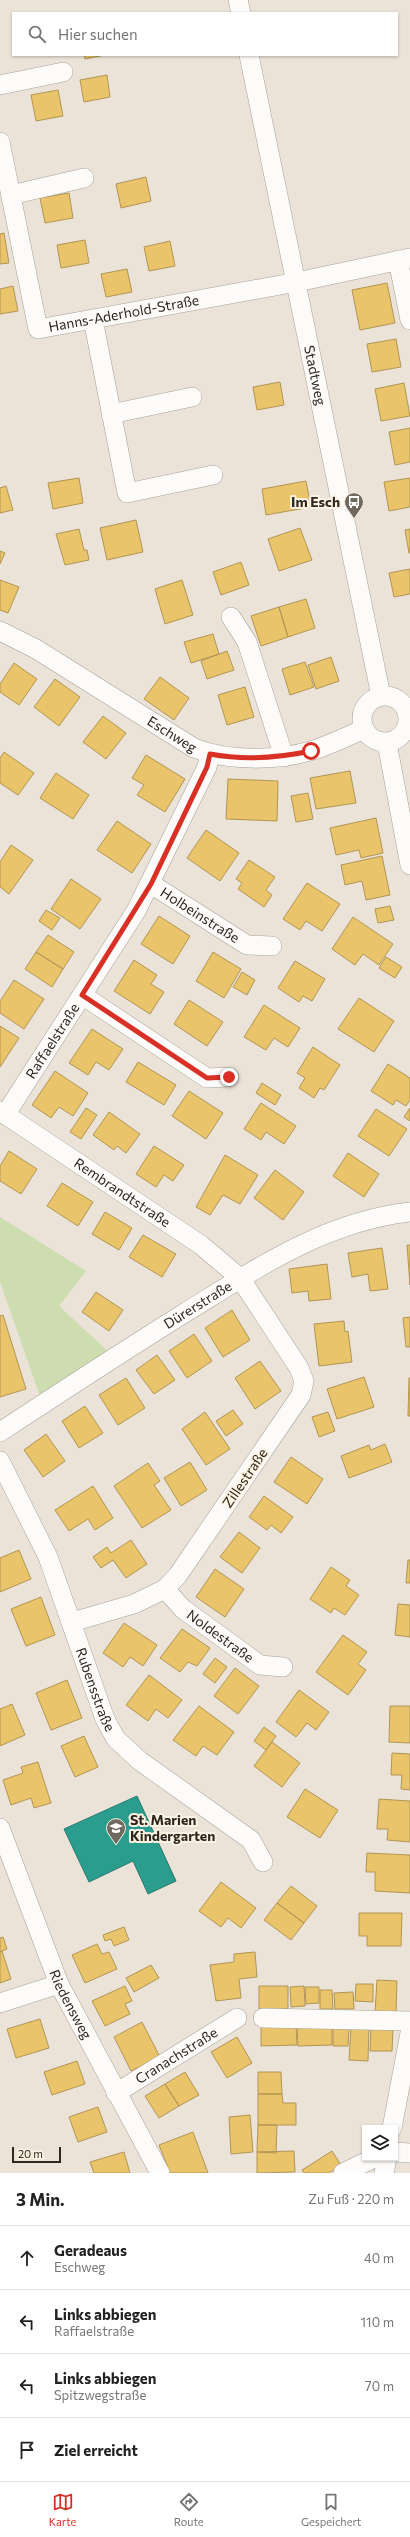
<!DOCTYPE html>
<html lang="de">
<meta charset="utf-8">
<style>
:root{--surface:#fff;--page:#f2f2f2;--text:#222;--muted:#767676;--line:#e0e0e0;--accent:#d93025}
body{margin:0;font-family:Commissioner,sans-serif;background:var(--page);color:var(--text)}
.controls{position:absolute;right:12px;bottom:12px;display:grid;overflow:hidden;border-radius:0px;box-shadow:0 1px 3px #0004}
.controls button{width:36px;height:36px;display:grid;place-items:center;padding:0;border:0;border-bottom:1px solid var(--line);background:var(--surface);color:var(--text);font:20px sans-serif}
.scale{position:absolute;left:12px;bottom:10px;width:49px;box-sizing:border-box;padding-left:4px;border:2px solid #2d2720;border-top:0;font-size:11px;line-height:14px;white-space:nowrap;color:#2d2720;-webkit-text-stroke:3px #fef2e2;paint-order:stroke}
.stop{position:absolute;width:12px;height:12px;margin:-9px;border:3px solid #d93025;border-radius:50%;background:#fff}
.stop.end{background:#d93025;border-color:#fff;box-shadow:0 1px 4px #0008}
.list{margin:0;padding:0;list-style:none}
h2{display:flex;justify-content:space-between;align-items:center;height:52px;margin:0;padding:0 16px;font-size:17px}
h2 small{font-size:13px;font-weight:400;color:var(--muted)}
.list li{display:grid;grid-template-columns:26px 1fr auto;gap:12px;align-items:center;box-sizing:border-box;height:64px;padding:0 16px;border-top:1px solid var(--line)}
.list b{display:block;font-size:15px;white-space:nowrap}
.list p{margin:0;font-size:13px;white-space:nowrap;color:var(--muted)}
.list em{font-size:13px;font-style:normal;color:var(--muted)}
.icon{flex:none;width:22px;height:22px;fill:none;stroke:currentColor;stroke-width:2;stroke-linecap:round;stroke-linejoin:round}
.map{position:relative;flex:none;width:410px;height:2173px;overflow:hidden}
.search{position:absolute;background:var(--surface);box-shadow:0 1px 3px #0004;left:12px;right:12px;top:12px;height:44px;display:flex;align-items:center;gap:10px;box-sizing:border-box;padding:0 14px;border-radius:0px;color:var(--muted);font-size:15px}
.sheet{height:308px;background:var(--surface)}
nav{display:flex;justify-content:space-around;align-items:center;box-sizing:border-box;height:56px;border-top:1px solid var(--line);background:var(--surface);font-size:11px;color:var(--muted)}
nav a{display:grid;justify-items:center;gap:2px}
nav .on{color:var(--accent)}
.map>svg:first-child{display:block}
.green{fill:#cdddaf}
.homes{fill:#e9c46a;stroke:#b19554}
.schools{fill:#2a9d8f;stroke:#2b7a6e}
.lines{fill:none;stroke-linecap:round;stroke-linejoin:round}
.minor-casing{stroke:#a7a098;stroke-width:20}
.minor{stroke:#fcfbf9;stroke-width:19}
.route{stroke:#d93025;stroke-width:5}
.labels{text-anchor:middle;stroke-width:4;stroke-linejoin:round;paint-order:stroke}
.street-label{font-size:14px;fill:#2d2720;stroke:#fef2e2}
.poi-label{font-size:14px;font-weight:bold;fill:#2d2720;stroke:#fef2e2;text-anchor:end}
</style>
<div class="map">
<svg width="410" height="2173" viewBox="0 0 410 2173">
<rect width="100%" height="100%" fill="#ebe3d8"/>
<!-- green -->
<path class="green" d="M0,1217L86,1271L59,1306L114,1357L42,1402L0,1282Z"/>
<!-- homes -->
<path class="homes" d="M84,55H105L85,59Z
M107,75L110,97L84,102L80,80Z
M58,90L63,116L36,121L31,95Z
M146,177L151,201L121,208L116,184Z
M69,193L73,218L45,223L40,198Z
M4,233L9,263L0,264V234Z
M85,240L89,263L61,268L57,245Z
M170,241L175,266L149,271L144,247Z
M127,269L132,292L106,297L101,274Z
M387,283L395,323L360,330L352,290Z
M13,286L18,311L0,314V289Z
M396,339L401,367L372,372L367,344Z
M280,382L284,405L257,410L253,387Z
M404,383L410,416L381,421L375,389Z
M410,428V462L395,465L389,432Z
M79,478L83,503L53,509L48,483Z
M410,478V507L389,511L384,482Z
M306,481L311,507L266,515L262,489Z
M6,486L13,510L0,513V488Z
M136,520L143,552L107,560L100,528Z
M300,528L312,560L279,571L268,539Z
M79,529L84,550H87L89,560L65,565L56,534Z
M410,529V553H409L405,530Z
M0,551L5,553L0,564Z
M241,562L249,585L221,595L213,572Z
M410,569V594L394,597L389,573Z
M0,580L19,587L8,613L0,610Z
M182,580L193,615L165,624L155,589Z
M306,599L315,628L288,637L279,607Z
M279,607L288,637L261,646L251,616Z
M213,634L219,654L191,663L184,642Z
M227,651L234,670L207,679L201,661Z
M331,657L339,681L316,689L308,665Z
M305,662L314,687L290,695L282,669Z
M14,663L37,679L19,705L0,692V684Z
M160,677L189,698L174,720L144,699Z
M55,679L80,697L59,726L34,707Z
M245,687L254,717L227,725L218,695Z
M103,716L126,733L106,759L83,742Z
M4,752L34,773L18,795L0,783V758Z
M146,755L185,779L165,812L137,795L144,785L132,778Z
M350,771L356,803L316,809L310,778Z
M56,773L89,795L73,819L40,798Z
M228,779L278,781L277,821L226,819Z
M308,793L313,819L296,822L291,796Z
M376,818L383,853L361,858L359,850L336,855L330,828Z
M117,821L151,844L132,873L97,850Z
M206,830L239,853L220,881L187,858Z
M11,845L33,860L9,894L0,887V862Z
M382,856L390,895L366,900L362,881L345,885L341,865Z
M249,860L275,877L266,890L272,895L264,907L238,889L242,883L236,879Z
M71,879L101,899L80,929L51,909Z
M307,883L340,904L322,931L306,921L300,930L283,919Z
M390,906L394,920L378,923L375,909Z
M46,910L60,918L52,930L39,921Z
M159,916L190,936L173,964L141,944Z
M353,917L393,944L379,965L363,954L355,965L332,949Z
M48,935L74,952L63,969L36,952Z
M36,952L63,969L52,987L25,969Z
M213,952L241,969L224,998L196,981Z
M386,957L402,967L395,978L379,968Z
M134,960L157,975L151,984L164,992L150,1014L114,991Z
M295,961L325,979L312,1001L303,996L299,1002L278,988Z
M242,972L255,980L247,995L233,987Z
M14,980L44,999L24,1029L0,1013V1001Z
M359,998L394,1021L374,1052L338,1029Z
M189,1000L223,1022L207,1046L174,1024Z
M264,1005L300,1028L288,1047L274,1038L266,1050L244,1037Z
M0,1026L19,1038L0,1067Z
M92,1029L123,1049L109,1070L96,1062L88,1075L69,1063Z
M313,1047L340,1065L324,1090L320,1088L314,1098L299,1088L305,1078L297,1073Z
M138,1062L176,1085L164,1105L126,1082Z
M388,1064L410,1078V1100L406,1106L396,1100L393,1105L371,1091Z
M55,1071L88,1093L73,1116L59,1107L51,1118L32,1105Z
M262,1083L281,1095L275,1105L256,1093Z
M189,1091L223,1113L206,1139L172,1116Z
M261,1103L296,1126L284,1144L266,1132L261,1140L244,1129Z
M86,1108L97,1115L81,1139L70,1132Z
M410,1108V1121L404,1117Z
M376,1109L407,1129L389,1156L358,1136Z
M109,1112L140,1134L126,1153L117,1146L114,1150L93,1135Z
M154,1146L184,1165L173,1181L164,1175L156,1187L136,1174Z
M9,1151L37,1169L21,1194L0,1181V1166Z
M348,1153L379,1174L364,1197L333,1176Z
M225,1155L258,1175L240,1204L223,1195L210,1215L196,1207Z
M275,1170L304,1192L283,1220L254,1198Z
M62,1183L93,1202L78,1226L47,1206Z
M105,1212L132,1228L119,1250L92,1234Z
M143,1235L176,1254L162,1277L129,1257Z
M407,1245H410V1285Z
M382,1248L388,1289L370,1291L368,1274L352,1277L348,1253Z
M327,1264L331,1299L309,1301L308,1291L292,1293L289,1269Z
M96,1292L123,1310L109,1331L82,1312Z
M232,1310L250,1340L223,1357L205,1328Z
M3,1315L26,1389L0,1397V1316Z
M410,1317V1347H406L403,1318Z
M344,1321L345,1332L348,1331L352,1362L319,1366L314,1324Z
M194,1334L212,1361L187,1378L169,1351Z
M157,1355L175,1380L154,1394L136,1370Z
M260,1361L281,1391L255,1409L235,1378Z
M364,1377L374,1407L337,1419L327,1389Z
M126,1378L145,1408L118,1425L99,1395Z
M409,1378H410V1416H408Z
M85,1406L103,1433L79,1448L62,1421Z
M233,1410L243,1424L226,1436L216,1421Z
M205,1412L230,1449L206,1465L182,1429Z
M328,1412L335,1431L319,1437L312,1417Z
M46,1434L65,1461L43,1477L24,1450Z
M385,1444L392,1462L349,1478L341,1456L369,1445L371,1450Z
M291,1457L323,1479L307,1504L274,1482Z
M190,1462L207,1490L181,1506L164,1478Z
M148,1463L160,1481L154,1485L171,1510L142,1528L114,1486Z
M93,1486L113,1518L95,1530L88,1519L69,1531L55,1510Z
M264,1496L293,1517L281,1533L271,1525L267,1530L249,1517Z
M239,1532L260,1548L242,1573L220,1557Z
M131,1540L147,1564L126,1578L113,1560L101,1568L93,1557L107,1547L111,1553Z
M19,1550L31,1579L0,1592V1558Z
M408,1560H410V1583H406Z
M331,1567L350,1580L346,1586L359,1595L345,1615L334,1608L331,1613L310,1599Z
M215,1569L244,1589L225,1617L196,1597Z
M41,1597L55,1635L26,1646L11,1609Z
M398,1604L410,1605V1637L395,1635Z
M124,1623L157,1645L143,1666L130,1657L123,1667L103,1653Z
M182,1629L210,1648L197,1666L188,1662L180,1672L160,1658Z
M343,1635L367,1652L358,1664L366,1670L348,1695L316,1672Z
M215,1658L227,1667L215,1683L203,1674Z
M235,1668L259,1686L238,1714L214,1696Z
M149,1675L182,1700L168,1718L156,1709L148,1721L126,1705Z
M67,1680L82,1718L51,1730L36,1693Z
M299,1690L329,1712L316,1730L307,1723L296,1737L276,1722Z
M12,1704L25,1735L0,1746V1709Z
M199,1706L234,1732L217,1755L203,1746L196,1756L173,1740Z
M390,1706H410V1743L389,1742Z
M264,1727L276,1736L266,1750L254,1741Z
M84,1736L98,1767L75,1777L61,1746Z
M272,1742L300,1763L282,1787L254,1766Z
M392,1753L410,1754V1790L401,1789L402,1775H391Z
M38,1762L51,1803L34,1808L31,1798L11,1805L3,1780L23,1773L21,1767Z
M305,1789L338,1810L320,1838L287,1817Z
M379,1799L410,1801V1842L387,1840L388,1829H377Z
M367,1853L410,1855V1893L375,1891V1872H366Z
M221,1882L256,1908L241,1928L228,1918L221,1927L199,1911Z
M291,1886L317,1906L304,1923L277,1903Z
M277,1903L304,1923L291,1940L264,1920Z
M359,1913H402L401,1946H367V1936H359Z
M124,1927L129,1940L114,1946L111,1939L105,1941L103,1935Z
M3,1937L7,1949L0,1952V1938Z
M97,1944L102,1954L109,1952L117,1969L85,1983L72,1955Z
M2,1951L11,1979L0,1983V1952Z
M255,1952L257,1977L239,1979L241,1998L216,2001L210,1965L234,1962V1954Z
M151,1965L159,1978L134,1992L126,1978Z
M377,1980L397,1981L396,2013L375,2012Z
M356,1984H373V2002L355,2001Z
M125,1986L132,2001L125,2004L130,2014L105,2026L92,2001Z
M259,1986H288V2009H259Z
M304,1986L305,2006L291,2007L290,1987Z
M305,1987H319V2003L306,2004Z
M320,1990H332L333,2009H320Z
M353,1992L354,2009H335L334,1993Z
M40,2019L49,2048L16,2058L7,2029Z
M142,2022L160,2057L131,2071L114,2037Z
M296,2025L297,2045L261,2046V2026Z
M297,2027H332V2045L298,2046Z
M351,2027H369L368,2061L349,2060Z
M333,2028H349L348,2046H333Z
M371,2029H393L392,2051H370Z
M237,2037L252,2063L227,2078L211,2052Z
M77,2061L85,2084L52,2095L44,2072Z
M185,2072L199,2095L179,2106L165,2084Z
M258,2072H281L282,2094H258Z
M165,2084L179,2106L159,2118L145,2096Z
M258,2094H282L283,2103H296V2125H258Z
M98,2107L107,2132L78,2142L69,2117Z
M250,2115L253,2152L231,2154L229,2117Z
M258,2125H277L276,2153L257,2152Z
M193,2132L208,2173H170L159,2145Z
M294,2151L295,2172L257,2173V2152Z
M332,2151L341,2165L329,2173H304L302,2170Z
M124,2152L130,2173H94L90,2162Z"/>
<!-- schools -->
<path class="schools" d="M137,1796L176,1881L148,1894L133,1861L89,1882L64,1829Z"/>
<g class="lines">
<defs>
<g id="minor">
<path d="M238,0L241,13"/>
<path id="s1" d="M249,55L381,696"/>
<path d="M0,85L63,72"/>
<path id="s2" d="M0,142L38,329L297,282L410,258"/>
<path d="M11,195L84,178"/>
<path d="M398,260L410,320"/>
<path d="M93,319L127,493L213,475"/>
<path d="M111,414L192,397"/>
<path d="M231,617L247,642L284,757"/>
<path id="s3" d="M0,631L36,649L194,748C227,761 276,761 310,751C328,746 346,737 364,729"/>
<circle cx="385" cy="719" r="23"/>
<path d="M387,743L410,865"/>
<path id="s4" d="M151,884L247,945L272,946"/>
<path d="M82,995L207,1078L229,1077"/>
<path id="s5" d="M0,1111L201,1245L240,1278L299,1368L304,1381L301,1395L178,1575L165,1589L134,1604L72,1622"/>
<path id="s6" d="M5,1115L136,911L207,767L210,754"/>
<path id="s7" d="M0,1432C61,1392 122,1352 183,1314C256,1269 323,1222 410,1212"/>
<path id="s8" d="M0,1461L48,1557L105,1719L116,1739L140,1761L251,1840L263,1862"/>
<path id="s9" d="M165,1589L183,1609L260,1665L283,1667"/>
<path id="s10" d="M0,1828L59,1984L160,2173"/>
<path d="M0,2003L59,1984"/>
<path d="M263,2018L410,2021"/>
<path id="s11" d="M116,2093L237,2018"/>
<path d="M392,2128L410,2033"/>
<path d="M395,2152L410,2153"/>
<path d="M343,2173L374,2158"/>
<path d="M384,2173L387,2158"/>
</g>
</defs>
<!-- minor casing -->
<use href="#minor" class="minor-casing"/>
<!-- minor -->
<use href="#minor" class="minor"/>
</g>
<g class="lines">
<!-- route -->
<path class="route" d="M229,1077L207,1078L82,995L151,884L207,767L210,754C242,760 278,758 311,751"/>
</g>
<!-- icons -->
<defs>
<symbol id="bus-pin" viewBox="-11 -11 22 30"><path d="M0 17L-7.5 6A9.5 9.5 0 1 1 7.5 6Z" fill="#706960" stroke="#fef2e2"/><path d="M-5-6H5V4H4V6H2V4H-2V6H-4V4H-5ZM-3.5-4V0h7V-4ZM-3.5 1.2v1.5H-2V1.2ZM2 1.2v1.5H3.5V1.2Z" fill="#fff"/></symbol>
<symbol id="school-pin" viewBox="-11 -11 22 30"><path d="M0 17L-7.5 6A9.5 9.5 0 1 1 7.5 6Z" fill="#706960" stroke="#fef2e2"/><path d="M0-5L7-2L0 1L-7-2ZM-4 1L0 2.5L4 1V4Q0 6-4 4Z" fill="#fff"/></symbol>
</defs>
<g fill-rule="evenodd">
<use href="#bus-pin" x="343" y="491" width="22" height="30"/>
<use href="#school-pin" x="105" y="1817" width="22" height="30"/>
</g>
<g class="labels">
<!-- street labels -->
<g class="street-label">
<text dy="5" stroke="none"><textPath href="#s2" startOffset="278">Hanns-Aderhold-Straße</textPath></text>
<text dy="5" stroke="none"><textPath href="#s1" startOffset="327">Stadtweg</textPath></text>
<text dy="5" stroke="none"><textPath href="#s3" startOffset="201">Eschweg</textPath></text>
<text dy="5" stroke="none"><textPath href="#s4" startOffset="58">Holbeinstraße</textPath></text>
<text dy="5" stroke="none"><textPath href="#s6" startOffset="88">Raffaelstraße</textPath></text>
<text dy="5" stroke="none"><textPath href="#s5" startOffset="147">Rembrandtstraße</textPath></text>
<text dy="5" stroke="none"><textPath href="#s7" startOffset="235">Dürerstraße</textPath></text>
<text transform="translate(245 1478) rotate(-56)" y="5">Zillestraße</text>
<text dy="5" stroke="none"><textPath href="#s9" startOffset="73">Noldestraße</textPath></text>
<text dy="5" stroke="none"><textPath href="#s8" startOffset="248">Rubensstraße</textPath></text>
<text dy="5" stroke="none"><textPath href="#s10" startOffset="190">Riedensweg</textPath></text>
<text dy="5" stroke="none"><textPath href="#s11" startOffset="71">Cranachstraße</textPath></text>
</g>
<!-- poi labels -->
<g class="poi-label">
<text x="340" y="507">Im Esch</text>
<text x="130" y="1825" text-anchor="start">St. Marien<tspan x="130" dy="16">Kindergarten</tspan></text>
</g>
</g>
</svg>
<div class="controls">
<button><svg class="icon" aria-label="layers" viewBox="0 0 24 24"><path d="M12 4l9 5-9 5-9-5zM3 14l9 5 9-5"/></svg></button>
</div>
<div class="scale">20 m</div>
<div class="stop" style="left:311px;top:751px"></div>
<div class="stop end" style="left:229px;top:1077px"></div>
<div class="search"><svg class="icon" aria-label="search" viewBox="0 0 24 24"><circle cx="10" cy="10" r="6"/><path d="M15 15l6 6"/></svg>Hier suchen</div>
</div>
<section class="sheet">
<h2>3 Min.<small>Zu Fuß · 220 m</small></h2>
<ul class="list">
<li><svg class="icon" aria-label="ahead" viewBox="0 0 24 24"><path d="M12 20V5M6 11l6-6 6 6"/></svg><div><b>Geradeaus</b><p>Eschweg</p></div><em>40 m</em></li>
<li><svg class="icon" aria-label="left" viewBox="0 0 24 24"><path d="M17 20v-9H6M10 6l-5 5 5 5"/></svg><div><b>Links abbiegen</b><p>Raffaelstraße</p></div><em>110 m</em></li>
<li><svg class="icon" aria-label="left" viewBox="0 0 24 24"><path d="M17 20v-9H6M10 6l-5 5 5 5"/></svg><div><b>Links abbiegen</b><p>Spitzwegstraße</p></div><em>70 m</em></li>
<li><svg class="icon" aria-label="arrive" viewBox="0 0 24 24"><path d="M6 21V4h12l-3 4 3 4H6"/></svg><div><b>Ziel erreicht</b></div></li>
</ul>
</section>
<nav>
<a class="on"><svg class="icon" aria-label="map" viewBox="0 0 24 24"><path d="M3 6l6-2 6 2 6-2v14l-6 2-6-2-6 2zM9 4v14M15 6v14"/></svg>Karte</a>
<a><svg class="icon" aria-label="directions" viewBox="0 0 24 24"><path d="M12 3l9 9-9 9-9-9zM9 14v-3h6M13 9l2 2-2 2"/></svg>Route</a>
<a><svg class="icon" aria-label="saved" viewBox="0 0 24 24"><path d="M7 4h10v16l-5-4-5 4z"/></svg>Gespeichert</a>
</nav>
